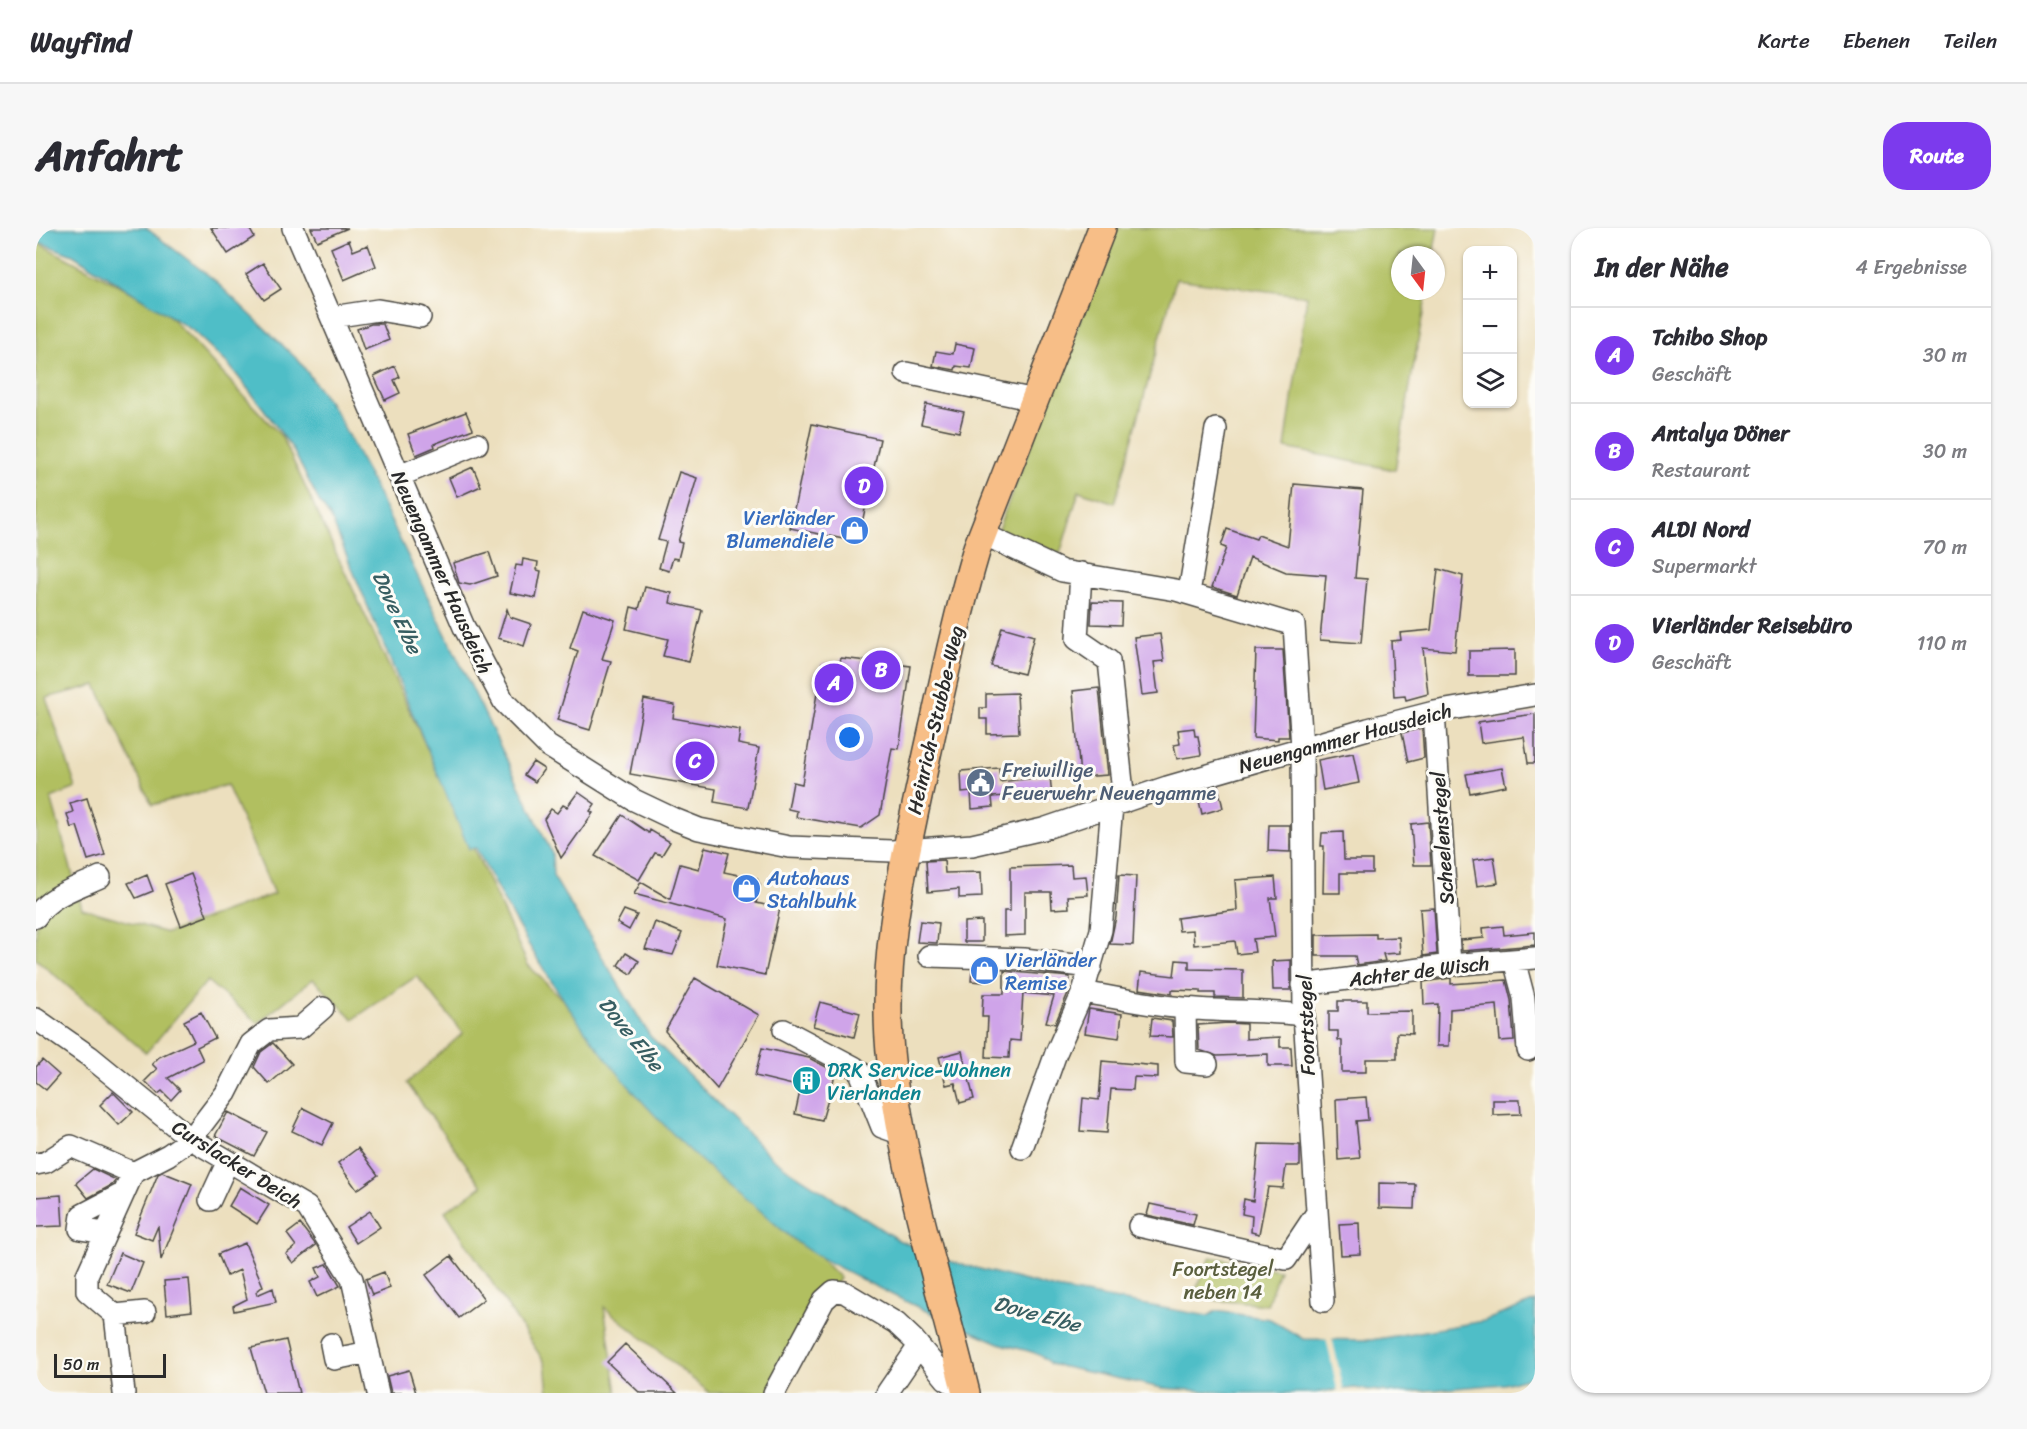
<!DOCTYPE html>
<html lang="de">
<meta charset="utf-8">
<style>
:root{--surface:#fff;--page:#f7f7f7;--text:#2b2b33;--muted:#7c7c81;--line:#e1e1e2;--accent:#7c3aed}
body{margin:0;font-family:Sriracha,sans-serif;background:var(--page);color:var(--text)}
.controls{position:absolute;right:18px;top:18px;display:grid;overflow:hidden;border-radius:12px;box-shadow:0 2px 4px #0004}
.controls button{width:54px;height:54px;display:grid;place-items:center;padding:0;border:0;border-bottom:2px solid var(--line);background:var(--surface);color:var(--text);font:30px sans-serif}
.compass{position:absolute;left:1355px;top:18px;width:54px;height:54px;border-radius:50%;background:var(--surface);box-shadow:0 2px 4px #0004;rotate:165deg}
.scale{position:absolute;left:18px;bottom:15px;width:112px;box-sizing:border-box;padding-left:6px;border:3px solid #2b2b2b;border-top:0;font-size:16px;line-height:21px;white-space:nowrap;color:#2b2b2b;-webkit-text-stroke:4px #fdfcf7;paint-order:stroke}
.you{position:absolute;left:814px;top:510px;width:21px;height:21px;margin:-15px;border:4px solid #fff;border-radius:50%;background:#1a73e8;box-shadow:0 0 0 9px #1a73e833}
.badge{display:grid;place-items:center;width:39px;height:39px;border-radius:50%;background:var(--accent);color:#fff;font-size:20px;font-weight:700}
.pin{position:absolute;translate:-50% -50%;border:3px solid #fff;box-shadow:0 2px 6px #0006}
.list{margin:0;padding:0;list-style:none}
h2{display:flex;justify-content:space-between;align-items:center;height:78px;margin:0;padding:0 24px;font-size:26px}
h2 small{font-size:20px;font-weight:400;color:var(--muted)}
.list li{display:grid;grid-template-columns:39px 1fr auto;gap:18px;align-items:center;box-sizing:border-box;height:96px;padding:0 24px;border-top:2px solid var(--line)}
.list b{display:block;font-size:22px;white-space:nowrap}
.list p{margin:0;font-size:20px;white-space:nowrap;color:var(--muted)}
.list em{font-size:20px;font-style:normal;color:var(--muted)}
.icon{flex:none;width:33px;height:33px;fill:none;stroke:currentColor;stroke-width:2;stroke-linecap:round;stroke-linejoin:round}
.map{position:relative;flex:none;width:1499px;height:1165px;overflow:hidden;border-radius:24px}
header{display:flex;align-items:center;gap:36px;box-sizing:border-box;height:84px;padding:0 30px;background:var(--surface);border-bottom:2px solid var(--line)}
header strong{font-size:28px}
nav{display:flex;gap:33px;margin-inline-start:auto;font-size:21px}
.intro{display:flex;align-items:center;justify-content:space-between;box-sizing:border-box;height:144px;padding:0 36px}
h1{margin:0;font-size:42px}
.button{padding:15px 27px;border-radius:24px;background:var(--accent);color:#fff;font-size:21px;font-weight:700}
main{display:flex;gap:36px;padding:0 36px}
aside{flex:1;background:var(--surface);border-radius:24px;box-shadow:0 2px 4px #0004}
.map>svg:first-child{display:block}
.green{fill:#b1bf61;stroke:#6e7546;stroke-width:1.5;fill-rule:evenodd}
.water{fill:#50bec7;stroke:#3e7479;stroke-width:1.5}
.pier{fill:#ecdfbe}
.building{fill:#cfa4e9}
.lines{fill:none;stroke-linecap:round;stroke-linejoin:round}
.minor-casing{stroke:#484641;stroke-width:24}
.major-casing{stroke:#484641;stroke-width:30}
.minor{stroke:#fff;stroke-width:21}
.major{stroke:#f7be87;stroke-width:27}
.labels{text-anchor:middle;stroke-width:6;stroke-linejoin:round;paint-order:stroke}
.shop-label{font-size:20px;fill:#366cbe;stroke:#fdfcf7;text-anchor:start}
.street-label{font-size:20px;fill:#2b2b2b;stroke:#fdfcf7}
.service-label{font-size:20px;fill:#4e5e75;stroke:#fdfcf7;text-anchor:start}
.culture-label{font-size:20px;fill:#0d838f;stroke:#fdfcf7;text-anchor:start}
.park-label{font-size:20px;fill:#5a5f3e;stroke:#fdfcf7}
.water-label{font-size:21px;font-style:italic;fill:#385e62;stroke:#fdfcf7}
</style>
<header>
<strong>Wayfind</strong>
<nav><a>Karte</a><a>Ebenen</a><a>Teilen</a></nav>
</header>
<div class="intro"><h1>Anfahrt</h1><a class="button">Route</a></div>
<main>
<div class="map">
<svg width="1499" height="1165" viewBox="0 0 1499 1165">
<rect width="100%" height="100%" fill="#fdfcf7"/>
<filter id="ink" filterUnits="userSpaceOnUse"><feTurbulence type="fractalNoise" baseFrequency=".0167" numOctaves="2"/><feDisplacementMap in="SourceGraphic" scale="12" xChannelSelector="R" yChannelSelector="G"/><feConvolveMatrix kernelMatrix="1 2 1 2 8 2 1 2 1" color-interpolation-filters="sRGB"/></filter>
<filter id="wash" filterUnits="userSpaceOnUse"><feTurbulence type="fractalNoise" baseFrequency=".008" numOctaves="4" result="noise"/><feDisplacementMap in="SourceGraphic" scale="24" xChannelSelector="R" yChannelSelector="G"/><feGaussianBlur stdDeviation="1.35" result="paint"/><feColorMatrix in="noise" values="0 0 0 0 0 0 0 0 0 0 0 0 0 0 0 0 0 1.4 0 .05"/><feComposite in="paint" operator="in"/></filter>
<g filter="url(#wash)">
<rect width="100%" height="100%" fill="#ecdfbe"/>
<!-- green -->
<path class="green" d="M1080,0H1402L1397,27H1364V63H1391L1359,242L1249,220L1271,68L1140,51L1079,275L1043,263L1024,326L962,301Z
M0,14L126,80L246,209L492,737L804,1050L736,1165H674L568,1079L581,1165H512L509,1135L409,983L446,958L371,855L427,805L381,748L317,791L277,751L222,795L171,753L110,825L0,731ZM60,457L116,577L191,557L238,666L131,705L46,680L15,570L40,560L10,470Z
M1175,1029L1243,1042L1231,1077L1156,1070Z"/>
<!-- water -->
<path class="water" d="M0,0H110L176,50L264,134L301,186L336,254L516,625L517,648L614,808L735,929L753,942L862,1012L913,1033L1020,1061L1172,1088L1180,1083L1234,1091L1267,1111L1335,1112L1448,1093L1499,1073V1148L1468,1156L1361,1165L1318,1160L1276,1165H1198L1126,1160L1014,1136C1001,1120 979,1122 961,1114C915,1095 869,1074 825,1051C807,1041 786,1032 769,1020C748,1006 730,986 710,971C588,875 509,757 440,620L433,621L295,290L283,273L256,220L227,180L193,137L156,102L37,27L0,13Z"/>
<!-- pier -->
<path class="pier" d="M1290,1109H1296L1308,1164L1302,1165Z"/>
<g id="blocks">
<!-- building -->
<path class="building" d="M175,0H213L218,9L192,26Z
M275,0H312L281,13Z
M313,12L317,23L332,17L340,38L308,52L295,20Z
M227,35L245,61L228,72L210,46Z
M335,96H347L353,112L328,122L321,101Z
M919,116L939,120L935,140L920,138L919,142L897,138L900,123L917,126Z
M359,138L364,149L358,152L364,165L349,172L338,148Z
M890,176L928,184L923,204L885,196Z
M430,184L437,201L398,216L399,219L380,227L372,206Z
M776,196L844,211L822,314L754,300Z
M437,239L445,258L421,269L413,250Z
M643,244L661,250L642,314L646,315L642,331L637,330L633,343L623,340L630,314L622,312Z
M1258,256L1327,262L1319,350L1331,351L1325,415L1284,412L1290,347L1250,344L1214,329L1201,367L1176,359L1190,320L1185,318L1191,301L1220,311L1222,307L1252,318Z
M453,324L461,348L434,357L423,355L417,335Z
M487,331L502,334L501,342L505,343L500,370L474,365L480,337L486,338Z
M1402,341L1427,348L1419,423L1387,420L1392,466L1370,472L1369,468L1358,469L1355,413L1365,412L1364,405L1395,402Z
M609,359L636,365L634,375L666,382L653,434L627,428L632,411L590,401L595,379L603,381Z
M1056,374L1086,375L1085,397L1055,396Z
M471,381L474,389L495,396L488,418L462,410Z
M547,381L579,392L566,431L575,433L554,502L521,492L542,423L534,420Z
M966,399L998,408L988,446L955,438Z
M1124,406L1128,433L1118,434L1122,465L1106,467L1098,409Z
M1220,422H1247L1253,509H1242V512L1217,510Z
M1479,422V448H1433V423Z
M805,430L875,438L863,521L856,520L844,587L825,600L760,589L761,583L752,581L757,554L766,556L786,435L803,438Z
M1063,460L1072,547L1044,549L1037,463Z
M981,465L983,505L951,506V491H944V480H950V466Z
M608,471L639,477L637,490L704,502L702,516L723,520L712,580L678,574L680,561L594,546Z
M1499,486V535H1492L1488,509L1445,515L1442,494Z
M1158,500L1159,508H1162L1165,527L1141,531L1138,517L1144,516L1142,502Z
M1386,500L1388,530L1372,534L1366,505Z
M1317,525L1323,555L1287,562L1282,532Z
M497,534L508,541L499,554L488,547Z
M963,540L964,554L1014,548L1016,569L985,572L984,567L956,569L957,579L936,581L935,564L926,565L925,543Z
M1466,540L1470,558L1434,565L1430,546Z
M1182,558L1187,580L1166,586L1161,564Z
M542,564L559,576L554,583L557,585L525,630L508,591L515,581L521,585L527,577L531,579Z
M51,570L69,627L52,632L41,598L35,600L31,586L37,584L34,575Z
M586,587L613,605L614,602L634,614L626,627L619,625L603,652L559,628Z
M1392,594L1395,637H1378L1375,596Z
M1233,597H1254V624L1232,623Z
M1307,604L1308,632H1336V645H1304V665H1287L1288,618H1285L1286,605Z
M669,619L693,625L688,644L721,651L724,657L720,675L744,680L729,747L681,737L691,691L598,666L605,654L634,671L644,636L663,641Z
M1458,629L1462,655L1441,658L1437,632Z
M908,632L909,645L945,644L946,669L923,670V661L892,664L890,633Z
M1035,637L1036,649L1050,648L1052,667L1032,668L1033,680L1016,681L1015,664H989V707L968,708V683H974V639Z
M155,646L171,688L145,698L129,656Z
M111,647L117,663L100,670L92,655Z
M1083,647L1100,648L1097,717L1074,716L1080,689Z
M1239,649L1241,670H1234L1239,709L1217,711L1219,724L1201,726L1199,713L1158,717L1157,702L1143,703L1141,690L1201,682L1199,652Z
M1398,680L1401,726L1387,728L1384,681Z
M588,682L601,687L593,702L581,695Z
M884,693L903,695L901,715L881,714Z
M946,693V714H928V694Z
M619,694L646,705L637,727L609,721Z
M1467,698L1468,707L1499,704V717L1426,723L1425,712L1448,710L1447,700Z
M1340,706V710L1363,709L1364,725L1347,726L1349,733L1321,737L1319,728H1280V707Z
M590,725L603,733L595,746L582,737Z
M1140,732L1153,733V741L1207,742V770L1179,769V765H1164V763L1136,762V766L1103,761L1105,744L1138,748Z
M1255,732V762H1237L1236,733Z
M936,742H947V754L935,753Z
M968,743L1034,749L1032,765L1019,796L1010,794L1018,768L987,765L984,813L974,812L973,830L950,829L952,789H946L947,766H968Z
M659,750L723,787L681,861L629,803Z
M1415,750V756L1470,752L1475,772L1478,812L1464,813L1461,777L1414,781L1413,818H1401L1402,776L1388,777L1387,754Z
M1302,773H1331V784L1376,783V806L1361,805V831H1330V844H1306V813L1302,812V803H1293V783H1302Z
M784,774L824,785L818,809L777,798Z
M1053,781L1086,786L1083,810L1049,805Z
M165,784L179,810L161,819L167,832L132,850L144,862L135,872L126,863L122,866L109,853L121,841L116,836L123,829L158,813L148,793Z
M1116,790L1136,793L1137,809L1114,808Z
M1192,795L1210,796V811L1244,809V819H1255L1256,838H1232V826L1181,828L1163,822L1162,797Z
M237,815L256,836L233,856L218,839L225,824Z
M726,820L773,830L800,844L786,892L759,886L765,859L719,848Z
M926,823L938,871L924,875L919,855L910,857L903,829Z
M6,832L23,847L10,862L0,854V839Z
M1066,833L1122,838V850L1098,849L1097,862L1075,861L1071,905L1044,903L1047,870L1063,872Z
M77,864L97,884L83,897L64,877Z
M1330,869L1332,892L1320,893L1324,930L1302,932L1300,871Z
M1457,872H1484L1485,886L1457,887Z
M267,880L297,895L286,917L256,903Z
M192,884L231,904L218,928L179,908Z
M1223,916L1264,917V938H1250L1247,960L1232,959L1223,1006L1215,1004L1216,988L1206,986L1208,971L1217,973Z
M322,920L342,947L321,962L302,935Z
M57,941L80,952L76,957L52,970L40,955Z
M126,944L156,956L125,1032L122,998L116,1012L98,1005L122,946Z
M1343,955L1379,956L1378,981L1343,980Z
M204,959L233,977L221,996L193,978Z
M25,967L27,998L0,999V969Z
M1114,976L1160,986L1157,997L1111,987Z
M334,983L344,999L320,1015L310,999Z
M1323,995L1324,1026L1305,1027L1303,996Z
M264,996L280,1017L257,1035L250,1026L260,1018L251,1006Z
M209,1015L227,1058L220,1064L221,1067L237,1060L240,1074L198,1083L197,1078L211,1071L204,1042L191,1048L182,1026Z
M84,1025L107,1035L95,1065L71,1056Z
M415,1028L448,1071L423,1090L390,1047Z
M291,1036L304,1058L281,1069L274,1054L284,1049L280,1040Z
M348,1044L354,1060L336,1067L330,1051Z
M153,1051L156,1083L131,1086L128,1053Z
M250,1112L263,1165H228L215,1120Z
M589,1116L641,1165H604L571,1134Z
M373,1142L380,1165H355L351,1148Z"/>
</g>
</g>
<g filter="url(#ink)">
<use href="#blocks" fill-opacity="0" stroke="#484641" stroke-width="1.5"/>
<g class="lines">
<defs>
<path id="minor" d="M257,0L428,399L468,474L512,518L598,572L638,591L663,601L753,619L856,623L936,617L1007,601L1131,559L1332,501L1398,484L1499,467
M296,89L342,82L384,89
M870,145L999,172
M363,248L441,216
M947,306L1026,343L1140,362L1258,397L1266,520L1268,787L1287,1073
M1045,345L1041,411L1073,433L1088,574
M1153,365L1180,201
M1398,484L1414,737
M0,689C13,667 43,659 64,649
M893,728L988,731L1055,739
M1478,732L1488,770L1492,822
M1267,757L1414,737L1499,730
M1047,764C1080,770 1113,777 1147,780C1188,784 1228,782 1268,787
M1149,781L1150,834L1171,836
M0,791L53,828L155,911L271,979L316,1051L342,1165
M748,802L818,839L824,844L846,899L866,906
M986,920L1020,825L1047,764L1065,702L1076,578
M0,936L10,934L35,918L97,945
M174,972L192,933
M1103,998L1250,1031L1280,986
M69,1005L44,1001L46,987L88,965
M109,1084L79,1087L51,1063V1047L97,945L132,927L155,911L190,865L215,816L233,802L264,800L287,780
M79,1087L88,1165
M295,1116L298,1131L333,1124
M738,1165L788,1072L798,1063L808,1064L860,1095L878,1112L910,1151L930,1164
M851,1165L883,1118"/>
<path id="major" d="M930,1165C903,1055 867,945 855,833C843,732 868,634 889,536C905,464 920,391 941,320L1066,0"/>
</defs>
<!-- minor casing -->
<use href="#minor" class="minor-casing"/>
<!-- major casing -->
<use href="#major" class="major-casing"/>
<!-- minor -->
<use href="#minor" class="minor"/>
<!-- major -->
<use href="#major" class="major"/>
</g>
</g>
<!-- icons -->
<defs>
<symbol id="shop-disc" viewBox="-11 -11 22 22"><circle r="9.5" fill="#3f7fe0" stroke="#fdfcf7"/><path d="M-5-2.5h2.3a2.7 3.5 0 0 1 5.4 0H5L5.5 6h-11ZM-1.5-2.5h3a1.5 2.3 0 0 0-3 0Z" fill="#fff"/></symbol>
<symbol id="civic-disc" viewBox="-11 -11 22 22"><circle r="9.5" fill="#5c6f8a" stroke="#fdfcf7"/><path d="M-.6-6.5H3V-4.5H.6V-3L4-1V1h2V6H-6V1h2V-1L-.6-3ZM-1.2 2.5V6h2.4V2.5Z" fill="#fff"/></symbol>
<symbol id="building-disc" viewBox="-11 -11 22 22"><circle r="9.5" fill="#0f9aa8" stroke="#fdfcf7"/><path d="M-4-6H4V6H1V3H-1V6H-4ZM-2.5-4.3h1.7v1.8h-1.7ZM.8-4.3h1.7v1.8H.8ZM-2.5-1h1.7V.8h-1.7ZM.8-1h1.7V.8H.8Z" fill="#fff"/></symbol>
</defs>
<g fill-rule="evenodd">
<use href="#shop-disc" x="802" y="286" width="33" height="33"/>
<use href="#civic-disc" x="928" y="538" width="33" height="33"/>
<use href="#shop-disc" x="694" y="644" width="33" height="33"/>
<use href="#shop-disc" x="932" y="726" width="33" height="33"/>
<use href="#building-disc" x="754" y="836" width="33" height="33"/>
</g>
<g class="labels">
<!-- shop labels -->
<g class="shop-label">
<text x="798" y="297" text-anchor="end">Vierländer<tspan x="798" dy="23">Blumendiele</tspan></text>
<text x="731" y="657">Autohaus<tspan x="731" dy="23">Stahlbuhk</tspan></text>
<text x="969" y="739">Vierländer<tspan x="969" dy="23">Remise</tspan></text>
</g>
<!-- street labels -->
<g class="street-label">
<text transform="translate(406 344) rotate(66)" y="7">Neuengammer Hausdeich</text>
<text transform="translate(899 492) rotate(-77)" y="7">Heinrich-Stubbe-Weg</text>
<text transform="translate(1309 510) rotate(-15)" y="7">Neuengammer Hausdeich</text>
<text transform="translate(1406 610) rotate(-94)" y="7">Scheelenstegel</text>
<text transform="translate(1383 743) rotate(-7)" y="7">Achter de Wisch</text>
<text transform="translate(1270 797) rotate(-92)" y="7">Foortstegel</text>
<text transform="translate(201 936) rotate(32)" y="7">Curslacker Deich</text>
</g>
<!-- service labels -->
<g class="service-label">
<text x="966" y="549">Freiwillige<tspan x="966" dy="23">Feuerwehr Neuengamme</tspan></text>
</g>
<!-- culture labels -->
<g class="culture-label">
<text x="791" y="849">DRK Service-Wohnen<tspan x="791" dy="23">Vierlanden</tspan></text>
</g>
<!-- park labels -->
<g class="park-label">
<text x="1187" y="1048">Foortstegel<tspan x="1187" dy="23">neben 14</tspan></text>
</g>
<!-- water labels -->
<g class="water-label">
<text transform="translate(361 384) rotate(65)" y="7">Dove Elbe</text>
<text transform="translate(595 806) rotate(51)" y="7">Dove Elbe</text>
<text transform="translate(1001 1086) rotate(15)" y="7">Dove Elbe</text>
</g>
</g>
</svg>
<div class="controls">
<button>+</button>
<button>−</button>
<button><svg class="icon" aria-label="layers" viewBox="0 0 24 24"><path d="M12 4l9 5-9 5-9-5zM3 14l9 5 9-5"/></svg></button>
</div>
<svg class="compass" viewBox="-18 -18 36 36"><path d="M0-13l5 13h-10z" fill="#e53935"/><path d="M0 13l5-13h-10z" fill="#7c7c81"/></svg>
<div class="scale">50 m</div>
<div class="you"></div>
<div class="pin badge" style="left:798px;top:455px">A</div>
<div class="pin badge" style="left:845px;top:442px">B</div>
<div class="pin badge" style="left:659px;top:533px">C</div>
<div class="pin badge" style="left:828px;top:258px">D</div>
</div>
<aside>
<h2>In der Nähe<small>4 Ergebnisse</small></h2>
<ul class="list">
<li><span class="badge">A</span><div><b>Tchibo Shop</b><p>Geschäft</p></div><em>30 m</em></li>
<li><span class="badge">B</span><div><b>Antalya Döner</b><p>Restaurant</p></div><em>30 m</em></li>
<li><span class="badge">C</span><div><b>ALDI Nord</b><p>Supermarkt</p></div><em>70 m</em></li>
<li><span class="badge">D</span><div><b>Vierländer Reisebüro</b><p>Geschäft</p></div><em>110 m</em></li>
</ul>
</aside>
</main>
